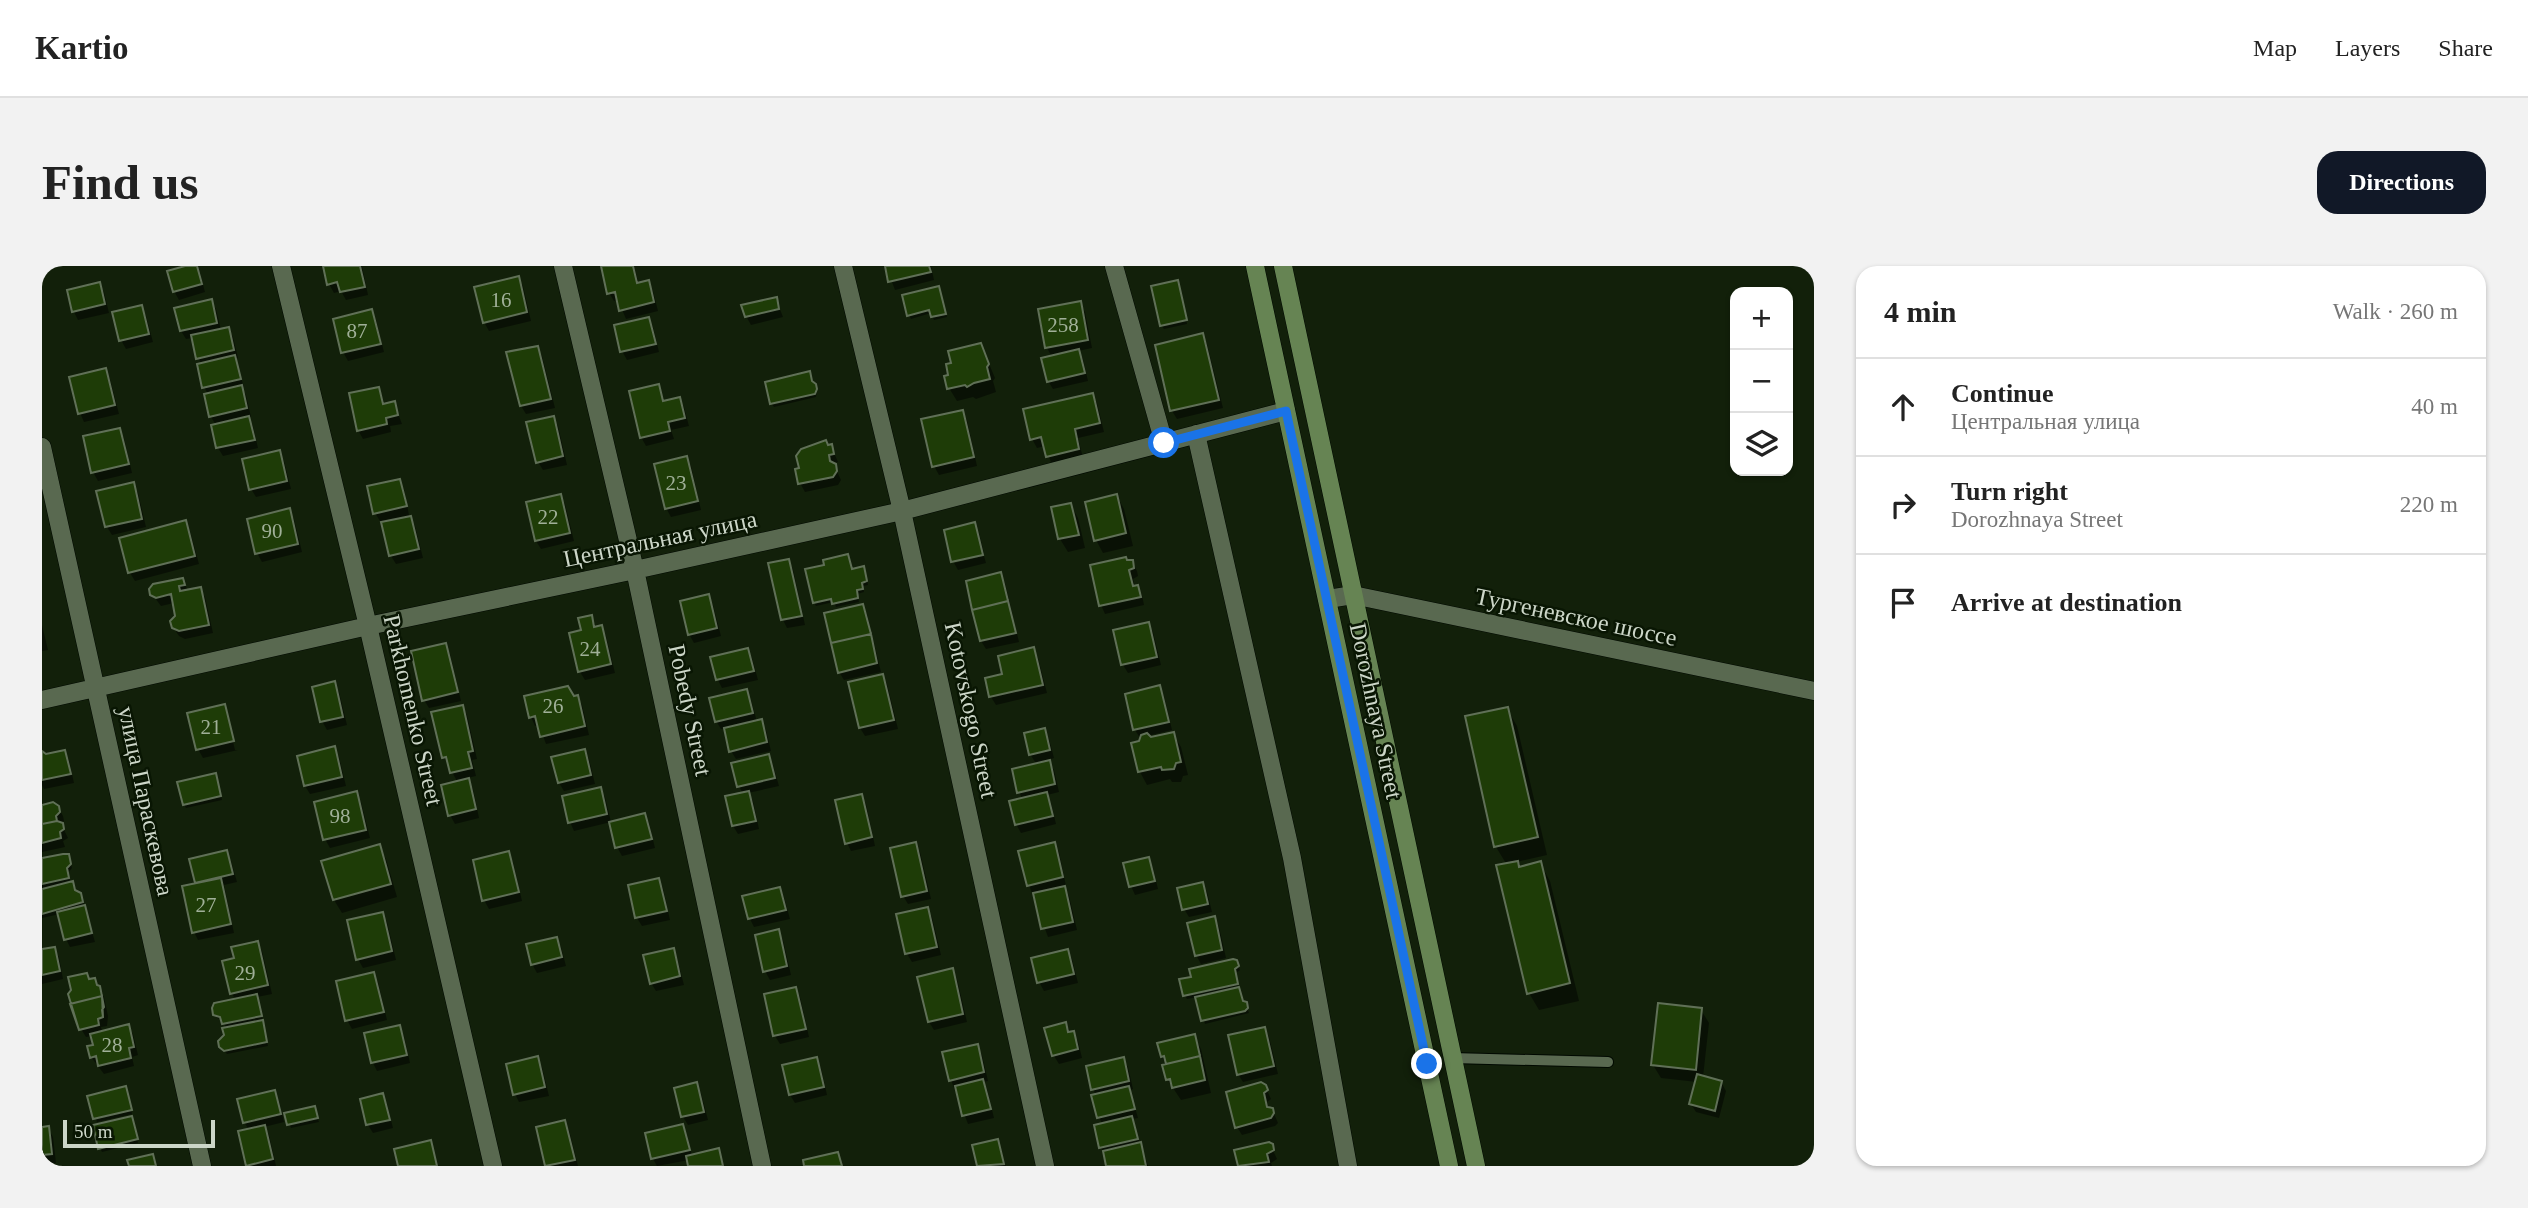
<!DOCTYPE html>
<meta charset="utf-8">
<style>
:root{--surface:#fff;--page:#f2f2f2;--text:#222;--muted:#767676;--line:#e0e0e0;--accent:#111827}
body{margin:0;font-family:"Times New Roman",serif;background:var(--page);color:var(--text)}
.controls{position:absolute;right:21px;top:21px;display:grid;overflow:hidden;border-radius:14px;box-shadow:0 2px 5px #0004}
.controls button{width:63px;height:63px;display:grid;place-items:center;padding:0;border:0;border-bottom:2px solid var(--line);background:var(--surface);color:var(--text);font:35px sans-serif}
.scale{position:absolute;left:21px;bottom:18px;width:152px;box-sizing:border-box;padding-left:7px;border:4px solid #ccd6c8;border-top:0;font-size:19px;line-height:24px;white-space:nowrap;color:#ccd6c8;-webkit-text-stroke:5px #091603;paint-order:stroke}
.stop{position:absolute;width:21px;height:21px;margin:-16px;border:5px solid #1a73e8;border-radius:50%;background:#fff}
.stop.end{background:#1a73e8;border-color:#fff;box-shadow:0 2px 7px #0008}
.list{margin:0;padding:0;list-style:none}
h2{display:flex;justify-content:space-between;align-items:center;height:91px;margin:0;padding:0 28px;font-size:30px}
h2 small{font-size:23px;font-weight:400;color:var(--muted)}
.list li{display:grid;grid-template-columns:46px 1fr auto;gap:21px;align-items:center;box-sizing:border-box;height:98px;padding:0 28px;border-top:2px solid var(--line)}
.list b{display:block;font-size:26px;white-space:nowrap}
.list p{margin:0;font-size:23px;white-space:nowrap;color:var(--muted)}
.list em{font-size:23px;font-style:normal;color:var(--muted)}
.icon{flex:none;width:38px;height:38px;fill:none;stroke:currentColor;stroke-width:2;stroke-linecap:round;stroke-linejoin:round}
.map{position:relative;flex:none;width:1772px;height:900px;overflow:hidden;border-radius:21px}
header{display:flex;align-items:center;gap:42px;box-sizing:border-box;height:98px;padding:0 35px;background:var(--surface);border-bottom:2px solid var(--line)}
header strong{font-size:33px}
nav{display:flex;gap:38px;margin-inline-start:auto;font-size:24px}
.intro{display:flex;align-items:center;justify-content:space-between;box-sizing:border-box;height:168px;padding:0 42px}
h1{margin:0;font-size:49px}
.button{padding:18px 32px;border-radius:21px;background:var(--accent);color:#fff;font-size:24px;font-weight:700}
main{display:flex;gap:42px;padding:0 42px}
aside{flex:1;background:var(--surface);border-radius:21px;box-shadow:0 2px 5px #0004}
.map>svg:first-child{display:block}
.shadow{fill:#0007}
.building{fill:#1e3c07;stroke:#607057;stroke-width:2}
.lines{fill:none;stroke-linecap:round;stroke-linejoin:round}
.lane-casing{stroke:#010900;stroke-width:12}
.street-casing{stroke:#010900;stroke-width:19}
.secondary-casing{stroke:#010900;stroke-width:19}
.lane{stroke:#596950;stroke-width:10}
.street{stroke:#596950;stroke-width:18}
.secondary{stroke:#668453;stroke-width:18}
.route{stroke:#1a73e8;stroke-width:9}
.labels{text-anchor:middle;stroke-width:5;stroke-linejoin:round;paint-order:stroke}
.number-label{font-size:21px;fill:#a0b098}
.street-label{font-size:24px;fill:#ccd6c8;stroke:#091603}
</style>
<header>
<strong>Kartio</strong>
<nav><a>Map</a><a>Layers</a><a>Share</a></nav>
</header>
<div class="intro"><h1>Find us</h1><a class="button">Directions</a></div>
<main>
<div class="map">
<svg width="1772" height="900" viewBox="0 0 1772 900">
<rect width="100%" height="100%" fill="#12200a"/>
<!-- shadow -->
<path class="shadow" d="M149,0H154L158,7L163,26L137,34L132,25Z
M283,0H320L326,29L304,34L299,25L292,27L287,18Z
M560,0H592L597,19L606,16L611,25L616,45L584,53L576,34L572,35L567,27Z
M844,0H889L892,14L853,24Z
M476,12L481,20L489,55L447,65L442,56Z
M57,18L62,26L67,47L36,54L32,46L27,25Z
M1137,20L1145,58L1122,63L1119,59Z
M897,22L905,51L892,54L889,47L869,53L867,49Z
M734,33L741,51L709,59L704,50Z
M169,35L174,43L179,64L186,63L191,71L196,92L193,93L202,121L200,122L204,129L209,151H206L211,160L216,182L181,190L176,182L171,160L174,159L169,151L164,129L166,128L162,121L159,99L151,72L144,73L139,65L134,43Z
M1038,37L1043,46L1050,82L1036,85L1041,93L1046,115L1011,123L1006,115L1010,91L1005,82Z
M99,41L104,50L111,76L84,83L79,74Z
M330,45L334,54L342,86L306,95L301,86Z
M606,53L611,61L617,86L585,94L580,85Z
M1161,69L1165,78L1181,142L1135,153L1130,145L1115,80Z
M939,79L953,112L951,115L954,126L934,133L931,131L915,135L907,122Z
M495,82L500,90L513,142L484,148L479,140L466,87Z
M63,104L68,113L77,148L42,156L38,147Z
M770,118L775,124L774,131L732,141L729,137Z
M616,120L623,136L637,133L642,141L647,160L629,164L632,173L604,180L599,171Z
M337,122L343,139L352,137L360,158L348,160L349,166L321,173L316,164Z
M1050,129L1055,137L1062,166L1036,172L1041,192L1010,199L1003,180L995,182L990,173Z
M920,146L925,154L935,200L897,209L892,200Z
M511,152L516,160L525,199L501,204L496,196Z
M77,164L82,172L90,207L56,215L51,206Z
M789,180L796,196L791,197L799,214L796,219L763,226L758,217Z
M237,186L242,195L249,223L214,231L209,223Z
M644,192L649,200L659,244L629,251L624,242Z
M357,215L362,223L367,249L373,260L381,292L354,298L349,290L341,255H338L333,247Z
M91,218L96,227L104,261L70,269L65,261L57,226Z
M518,230L523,238L532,275L499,283L494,275Z
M1075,230L1082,243L1091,280L1061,287L1054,274Z
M1029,239L1036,252L1043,282L1026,286L1018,273L1011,243Z
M247,244L252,253L260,286L220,296L215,287Z
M143,256L148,265L157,298L93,315L88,307L79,273Z
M932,258L937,267L942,287L911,294Z
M806,290L810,305L821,302L823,306L826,319L821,320L822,326L815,328L817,336L794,341L792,336L774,340L772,337L784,300Z
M942,290L944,297L916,304L912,297Z
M746,295L751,303L763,359L745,362L741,354L728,298Z
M1085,296H1090L1095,305L1096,310L1091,313L1093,321H1095L1100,329L1102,339L1063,348L1059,339Z
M959,308L963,317L977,376L944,383L939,375L926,316Z
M141,314L146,325L158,323L163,331L171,367L143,373L137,370L131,361L135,350L132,337L119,340L110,328Z
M666,330L671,339L679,370L652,377L647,368Z
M820,340L825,348L839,406L802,414L797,406Z
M549,351L554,362L559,361L564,370L573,407L543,414L538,406L529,368L541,366Z
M1106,358L1111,366L1119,399L1086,407L1081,399L1073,366Z
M0,359L6,384L0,385Z
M403,379L408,388L419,435L387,442L382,434Z
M991,383L996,392L1005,427L954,439L949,431L945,413L963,409Z
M706,384L710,392L716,414L680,422L676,414Z
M840,410L845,418L856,463L823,470L818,462L808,417Z
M292,417L297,426L305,459L285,464L280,455Z
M1117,421L1122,430L1130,464L1105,470L1109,473L1131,468L1139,481L1146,509L1141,510L1139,516H1130L1128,513L1105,519L1098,506L1091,478L1099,476L1100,471L1098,472L1093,464L1085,429Z
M704,425L709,434L715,456L719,455L724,464L729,485L694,493L689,485L684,462L679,463L674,455Z
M535,431L540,439L547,469L504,478L497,459L493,460L489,451Z
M182,440L186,446H184L193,484H196L161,492L156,483Z
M420,441L425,449L435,493L430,494L434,510L425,512L431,523L437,552L413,558L408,549L416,517L402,491Z
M1465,443L1475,460L1505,589L1474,596L1478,602L1498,597L1508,615L1537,735L1497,744L1487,727L1465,599L1454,581L1425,452Z
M1002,464L1007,473L1012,492L1006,494L1012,504L1017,526L1005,529L1009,537L1014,558L979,567L974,558L981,534L977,526L995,499L988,488Z
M292,482L297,491L304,520L268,528L263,520Z
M542,485L547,493L553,518L522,525L517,517Z
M23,486L27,494L32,517L2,523L0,519V487L4,490Z
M727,490L731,499L737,520L706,527L711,535L717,563L696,568L691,560L701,528L697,520Z
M175,512L180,534L144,542L142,539Z
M558,523L563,531L569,556L532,565L528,556Z
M314,527L319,536L328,572L288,582L283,573Z
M819,530L824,538L833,580L809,585L805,577Z
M0,541H16L21,550L22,555L19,558L26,572L21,575L23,581L0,586Z
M603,549L607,557L613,582L580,590L575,581Z
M873,578L878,586L889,633L866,638L861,630Z
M1012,578L1017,586L1024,620H1021L1027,630L1035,664L1006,671L987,619Z
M337,580L344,593L355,631L300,647L292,634Z
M184,586L189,595L195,616L182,619L192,667L156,674L152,666L155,619L149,595Z
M466,587L471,596L480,635L447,643L442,634Z
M26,590L30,602L26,607L29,618L40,632L53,676L28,681L24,673L18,648L0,652V594Z
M1106,593L1111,602L1116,623L1093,629L1089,620Z
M616,614L621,622L628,654L600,660L595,652L588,621Z
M1160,618L1165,626L1170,646L1147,651L1142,643Z
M738,623L742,631L748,653L712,661L708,653L702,631Z
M885,643L890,651L899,689L870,696L865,688Z
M340,648L345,656L354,694L321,702L316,693Z
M1172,652L1177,661L1184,692L1159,698L1154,689Z
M736,665L741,674L749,709L728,714L723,705Z
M514,673L519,681L524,700L495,707L490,698Z
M215,677L220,685L230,728L215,731L226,780L185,788L179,781L184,763L181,754L175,752L173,748L194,734L190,728L194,694Z
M12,683L17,691L21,713L0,718V685Z
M631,684L635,692L642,719L614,725L609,717Z
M1026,685L1030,693L1036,717L1002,725L997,716Z
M1196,699L1198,704L1194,707L1196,721L1207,747L1163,758L1155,731L1145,733L1143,730Z
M910,704L915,713L925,756L892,764L887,756Z
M331,708L336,716L345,754L310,763L305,754Z
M45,709L48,715L52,714L62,731L66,750L65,760L59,761L60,766L86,760L91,768L96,789L90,791L92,800L62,808L49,791L53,780L50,770L44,771L39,763Z
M753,723L758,731L767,771L738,778L733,770L724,730Z
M1659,744L1667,757L1661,811L1679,816L1684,825L1677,852L1654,846L1649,838L1655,816L1619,812L1611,799Z
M1023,758L1036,775L1040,792L1017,798L1012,790Z
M357,761L362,770L368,797L335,805L331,797Z
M1222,762L1227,771L1236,808L1201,816L1196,808Z
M1152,770L1159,783L1169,827L1139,834L1125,813V800L1120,791Z
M935,780L940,789L946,815L941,816L945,823L952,852L926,858L909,814Z
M495,792L500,801L507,830L477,836L473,828Z
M774,793L779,802L785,829L753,837L748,829Z
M1081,793L1086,801L1091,823L1088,824L1096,852L1090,853L1106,900H1066L1059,881L1060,858L1057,851L1054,829L1051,823Z
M655,818L659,827L666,854L646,859L641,851L634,823Z
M1223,820L1229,833L1225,836L1227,843H1230L1236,857L1233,860L1200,869L1195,861Z
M85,826L90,848L55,856L47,831Z
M232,826L237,835L242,856L222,861L227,869L234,900H206L207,864L202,856Z
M340,829L345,838L351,862L331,867L326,859L320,834Z
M272,842L277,856L249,862L244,849Z
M91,855L96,877L60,886L58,882Z
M522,856L527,864L536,900H505L496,862Z
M641,860L645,869L650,890L676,884L682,900H648L647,894L615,900L611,893L605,869Z
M6,862L11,871L14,897L0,898V863Z
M955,875L964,900H936L932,880Z
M1229,880L1235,893L1229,897L1230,900H1197L1194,885Z"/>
<!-- building -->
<path class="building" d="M143,0H155L160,18L131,26L125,5Z
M281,0H318L323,21L298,26L295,16L285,19Z
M559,0H591L595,17L607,14L612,36L577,45L573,26L565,28Z
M843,0H887L889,6L846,16Z
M477,10L485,46L441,57L432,21Z
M1136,14L1145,54L1118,60L1109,20Z
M58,16L63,38L30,46L25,24Z
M897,20L904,48L889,51L887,44L865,50L860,29Z
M735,31L737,43L703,51L699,39Z
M170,33L175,57L138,65L132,42Z
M1039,35L1046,74L1003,82L996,43Z
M100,39L107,68L77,75L70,46Z
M330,43L339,78L299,87L291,53Z
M607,51L614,78L578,86L572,59Z
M187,61L192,84L154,93L149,69Z
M1161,67L1177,134L1128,145L1113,79Z
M939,77L947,98L945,101L948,113L932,117L925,121L923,119L905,123L902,110L906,109L904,98L909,97L906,85Z
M496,80L509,133L478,140L464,86Z
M1037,83L1043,107L1005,116L999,92Z
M193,89L199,113L160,122L155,98Z
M64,102L73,139L36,148L27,111Z
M768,105L770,115L774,118L775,123L773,128L728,138L723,116Z
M617,118L621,135L638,131L643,152L626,156L628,165L598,172L587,125Z
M200,119L205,142L167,151L162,128Z
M337,121L341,138L353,135L356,149L344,152L345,158L315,165L307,127Z
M1051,127L1058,157L1033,163L1037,183L1004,191L999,171L988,174L981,143Z
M921,144L932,191L890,201L879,153Z
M207,150L213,174L174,182L169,159Z
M512,150L521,190L494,197L484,156Z
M78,162L87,198L49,207L41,170Z
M784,174L786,179L790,178L792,188L787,189L788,195L794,198L795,205L791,211L756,218L753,203L757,202L754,190L759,183Z
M238,184L245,215L207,224L200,193Z
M645,190L656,235L623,243L612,198Z
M358,213L365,240L331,248L325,220Z
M92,216L100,253L63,261L54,225Z
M519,228L528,267L493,275L484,236Z
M1075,228L1084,267L1052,275L1043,236Z
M1029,237L1037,269L1016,273L1009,241Z
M248,242L256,278L213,288L205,253Z
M369,250L377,283L347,290L339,256Z
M144,254L153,290L86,307L77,272Z
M933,256L941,289L909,296L902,264Z
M806,288L810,303L822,300L825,315L820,317L821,323L815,324L816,332L790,338L789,333L771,337L763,303L782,299L781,294Z
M1084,291L1085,294H1091L1092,302L1087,304L1091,320L1096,319L1099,331L1057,340L1048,299Z
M747,293L760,350L739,354L726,297Z
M959,306L966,335L930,344L924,315Z
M141,312L143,319L137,320L138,325L159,321L167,359L137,365L130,362L128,355L133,350L129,328L114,332L108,329L107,323L111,318Z
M667,328L675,362L646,369L638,335Z
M966,335L974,367L938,375L930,344Z
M821,338L829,368L789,377L782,347Z
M550,349L552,361L560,359L569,398L536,406L527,367L539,364L536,352Z
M1107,356L1115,391L1079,399L1071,364Z
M829,368L835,397L796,407L789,377Z
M404,377L416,426L380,435L369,385Z
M992,381L1001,419L947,431L943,412L960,408L956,390Z
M706,382L712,405L674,414L668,391Z
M841,408L852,454L817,462L806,416Z
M293,415L301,451L278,456L270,421Z
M1118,419L1127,456L1091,464L1083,428Z
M526,420L532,430L536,429L543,460L498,471L493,450L487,452L482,430Z
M705,423L711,447L673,456L667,432Z
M183,438L192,475L154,484L145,447Z
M421,439L431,485L426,486L430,502L408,507L404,491L400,492L389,446Z
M1466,441L1496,571L1452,581L1423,450Z
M720,453L725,476L687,486L682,462Z
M1003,462L1008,484L987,489L982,467Z
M1132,466L1139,496L1134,497L1132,503L1120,504L1119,501L1096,506L1089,477L1097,475L1099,469L1105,467L1109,471Z
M293,480L300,511L262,520L255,490Z
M543,483L549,509L516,517L509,491Z
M23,484L29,508L0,514V485L4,488Z
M727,488L733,512L695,521L689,497Z
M1008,494L1013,518L975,527L970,503Z
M174,507L179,530L141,539L135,516Z
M427,512L434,543L406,550L399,519Z
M559,521L565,548L526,557L520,530Z
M315,525L324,564L281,574L272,536Z
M707,525L714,555L690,560L683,530Z
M1005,526L1011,550L973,559L967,535Z
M820,528L830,571L803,578L793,534Z
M11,536L17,540L18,546L14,550L15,555L0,558V539Z
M603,547L610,573L573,582L567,556Z
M15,555L21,557L22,563L18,566L19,572L0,577V558Z
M874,576L885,625L859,631L848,582Z
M1013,576L1021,611L985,620L976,585Z
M338,578L349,618L291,634L279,595Z
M185,584L191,608L153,617L147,593Z
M467,585L477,626L440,635L431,594Z
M21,588H27L29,598L25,602L27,612L0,618V592Z
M1107,591L1113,615L1087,621L1081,597Z
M1476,595L1477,601L1499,595L1528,717L1485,728L1454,599Z
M179,612L189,658L150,667L140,620Z
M617,612L625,645L593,652L586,619Z
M31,615L33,624L39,627L41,636L0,648V623Z
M1161,616L1166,638L1140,644L1135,622Z
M1023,620L1031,656L999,663L991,627Z
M738,621L744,644L706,653L700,630Z
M43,639L50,667L22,674L15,646Z
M886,641L895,681L863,688L854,648Z
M341,646L350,685L314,694L305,654Z
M1173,650L1180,684L1153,690L1145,657Z
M737,663L745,700L721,706L713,669Z
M515,671L520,691L489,699L484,678Z
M216,675L226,719L188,728L180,695L192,692L189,681Z
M13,681L18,705L0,709V683Z
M632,682L638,710L608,718L601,689Z
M1026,683L1032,708L995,717L989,692Z
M1191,693L1195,694L1197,700L1193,703L1196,718L1141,730L1137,713L1149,711L1147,703Z
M911,702L921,748L886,756L875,711Z
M332,706L342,746L303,755L294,715Z
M45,707L47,713L53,712L55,719L58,720L62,741L60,744L61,751L56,753L57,759L37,764L26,728L29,724L26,711Z
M754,721L764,763L731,770L722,728Z
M1197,721L1201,735L1205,736L1206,742L1203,745L1159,755L1153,731Z
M215,728L220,750L180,758L178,751L171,749L170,742L172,737Z
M60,730L61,751L56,753L57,759L37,764L28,738Z
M1616,737L1660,742L1654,804L1609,799Z
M221,754L225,776L182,785L177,781L176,775L182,769L180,762Z
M1024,756L1026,766L1032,765L1036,783L1010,790L1002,762Z
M87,758L92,781L87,782L89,792L56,800L54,790L48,792L45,780L51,779L48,768Z
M358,759L365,789L329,797L322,767Z
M1223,761L1232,800L1195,809L1186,769Z
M1153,768L1158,790L1124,798L1122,790L1119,791L1115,777Z
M936,778L942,806L907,815L900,786Z
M496,790L503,821L471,829L464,798Z
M1158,790L1163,814L1130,822L1128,813L1124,814L1120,799Z
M775,791L782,821L747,829L740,799Z
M1082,791L1087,815L1049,824L1044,800Z
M1655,808L1680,815L1673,845L1647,838Z
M941,813L949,843L920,850L913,820Z
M655,816L662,846L639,851L632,822Z
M1219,816L1224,819L1226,824L1222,827L1225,841L1231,842L1232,847L1229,852L1193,862L1184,826Z
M84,820L90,844L51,853L45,830Z
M1087,820L1093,843L1055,852L1049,829Z
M233,824L239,848L201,857L195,833Z
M341,827L348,854L324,859L318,833Z
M273,840L276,852L245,859L242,847Z
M90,850L96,873L56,883L51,859Z
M1090,850L1096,873L1057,882L1052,859Z
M523,854L533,894L503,900L494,861Z
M641,858L648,884L609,893L603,867Z
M223,859L231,893L204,900L196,865Z
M7,860L10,888L0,889V861Z
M956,873L962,898L935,900L930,879Z
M389,874L395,900H356L352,883Z
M1099,876L1104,900H1064L1061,885Z
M1227,876L1231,878L1232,884L1225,888L1227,896L1196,900L1192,884Z
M677,882L681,900H646L644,890Z
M796,886L800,900H762L761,894Z
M111,888L114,900H87L85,894Z"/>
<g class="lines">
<defs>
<path id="lane" d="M1410,792L1566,796"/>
<path id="street" d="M239,0L326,360L451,900
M521,0L593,304L720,900
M801,0L860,245L1003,900
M1072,0L1122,177
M1154,168L1250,592L1306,900
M0,181L160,900
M1286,333L1311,329L1772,425
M0,434L326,360L593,304L860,245L1244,145"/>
<path id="secondary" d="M1213,0L1407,900
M1241,0L1434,900"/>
</defs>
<!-- lane casing -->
<use href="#lane" class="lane-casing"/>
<!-- street casing -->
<use href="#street" class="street-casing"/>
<!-- secondary casing -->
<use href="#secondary" class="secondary-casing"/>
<!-- lane -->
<use href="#lane" class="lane"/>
<!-- street -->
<use href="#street" class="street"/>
<!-- secondary -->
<use href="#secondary" class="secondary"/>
</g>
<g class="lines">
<!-- route -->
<path class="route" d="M1122,177L1244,145L1385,798"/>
</g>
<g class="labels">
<!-- number labels -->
<g class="number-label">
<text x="459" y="41">16</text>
<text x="1021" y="66">258</text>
<text x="315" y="72">87</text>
<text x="634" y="224">23</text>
<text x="506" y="258">22</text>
<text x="230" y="272">90</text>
<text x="548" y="390">24</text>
<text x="511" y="447">26</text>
<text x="169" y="468">21</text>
<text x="298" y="557">98</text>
<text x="164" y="646">27</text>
<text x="203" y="714">29</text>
<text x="70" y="786">28</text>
</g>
<!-- street labels -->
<g class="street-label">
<text transform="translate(618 273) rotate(-12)" y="8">Центральная улица</text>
<text transform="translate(1534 351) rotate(12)" y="8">Тургеневское шоссе</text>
<text transform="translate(371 444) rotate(77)" y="8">Parkhomenko Street</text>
<text transform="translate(648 444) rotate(78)" y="8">Pobedy Street</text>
<text transform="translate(929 444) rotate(78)" y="8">Kotovskogo Street</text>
<text transform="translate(1334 445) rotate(78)" y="8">Dorozhnaya Street</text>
<text transform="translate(104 535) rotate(78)" y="8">улица Параскевова</text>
</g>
</g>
</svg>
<div class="controls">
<button>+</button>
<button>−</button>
<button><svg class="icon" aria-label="layers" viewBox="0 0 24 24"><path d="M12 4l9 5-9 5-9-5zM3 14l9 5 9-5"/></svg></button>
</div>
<div class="scale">50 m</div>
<div class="stop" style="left:1122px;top:177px"></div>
<div class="stop end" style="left:1385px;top:798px"></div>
</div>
<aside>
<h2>4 min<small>Walk · 260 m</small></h2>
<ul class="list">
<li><svg class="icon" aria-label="ahead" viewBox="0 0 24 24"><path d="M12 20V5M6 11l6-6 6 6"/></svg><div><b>Continue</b><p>Центральная улица</p></div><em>40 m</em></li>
<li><svg class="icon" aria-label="right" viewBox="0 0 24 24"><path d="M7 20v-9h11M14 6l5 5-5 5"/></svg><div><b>Turn right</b><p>Dorozhnaya Street</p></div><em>220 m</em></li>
<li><svg class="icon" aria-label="arrive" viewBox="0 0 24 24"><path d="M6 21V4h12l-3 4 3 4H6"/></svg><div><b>Arrive at destination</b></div></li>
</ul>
</aside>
</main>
